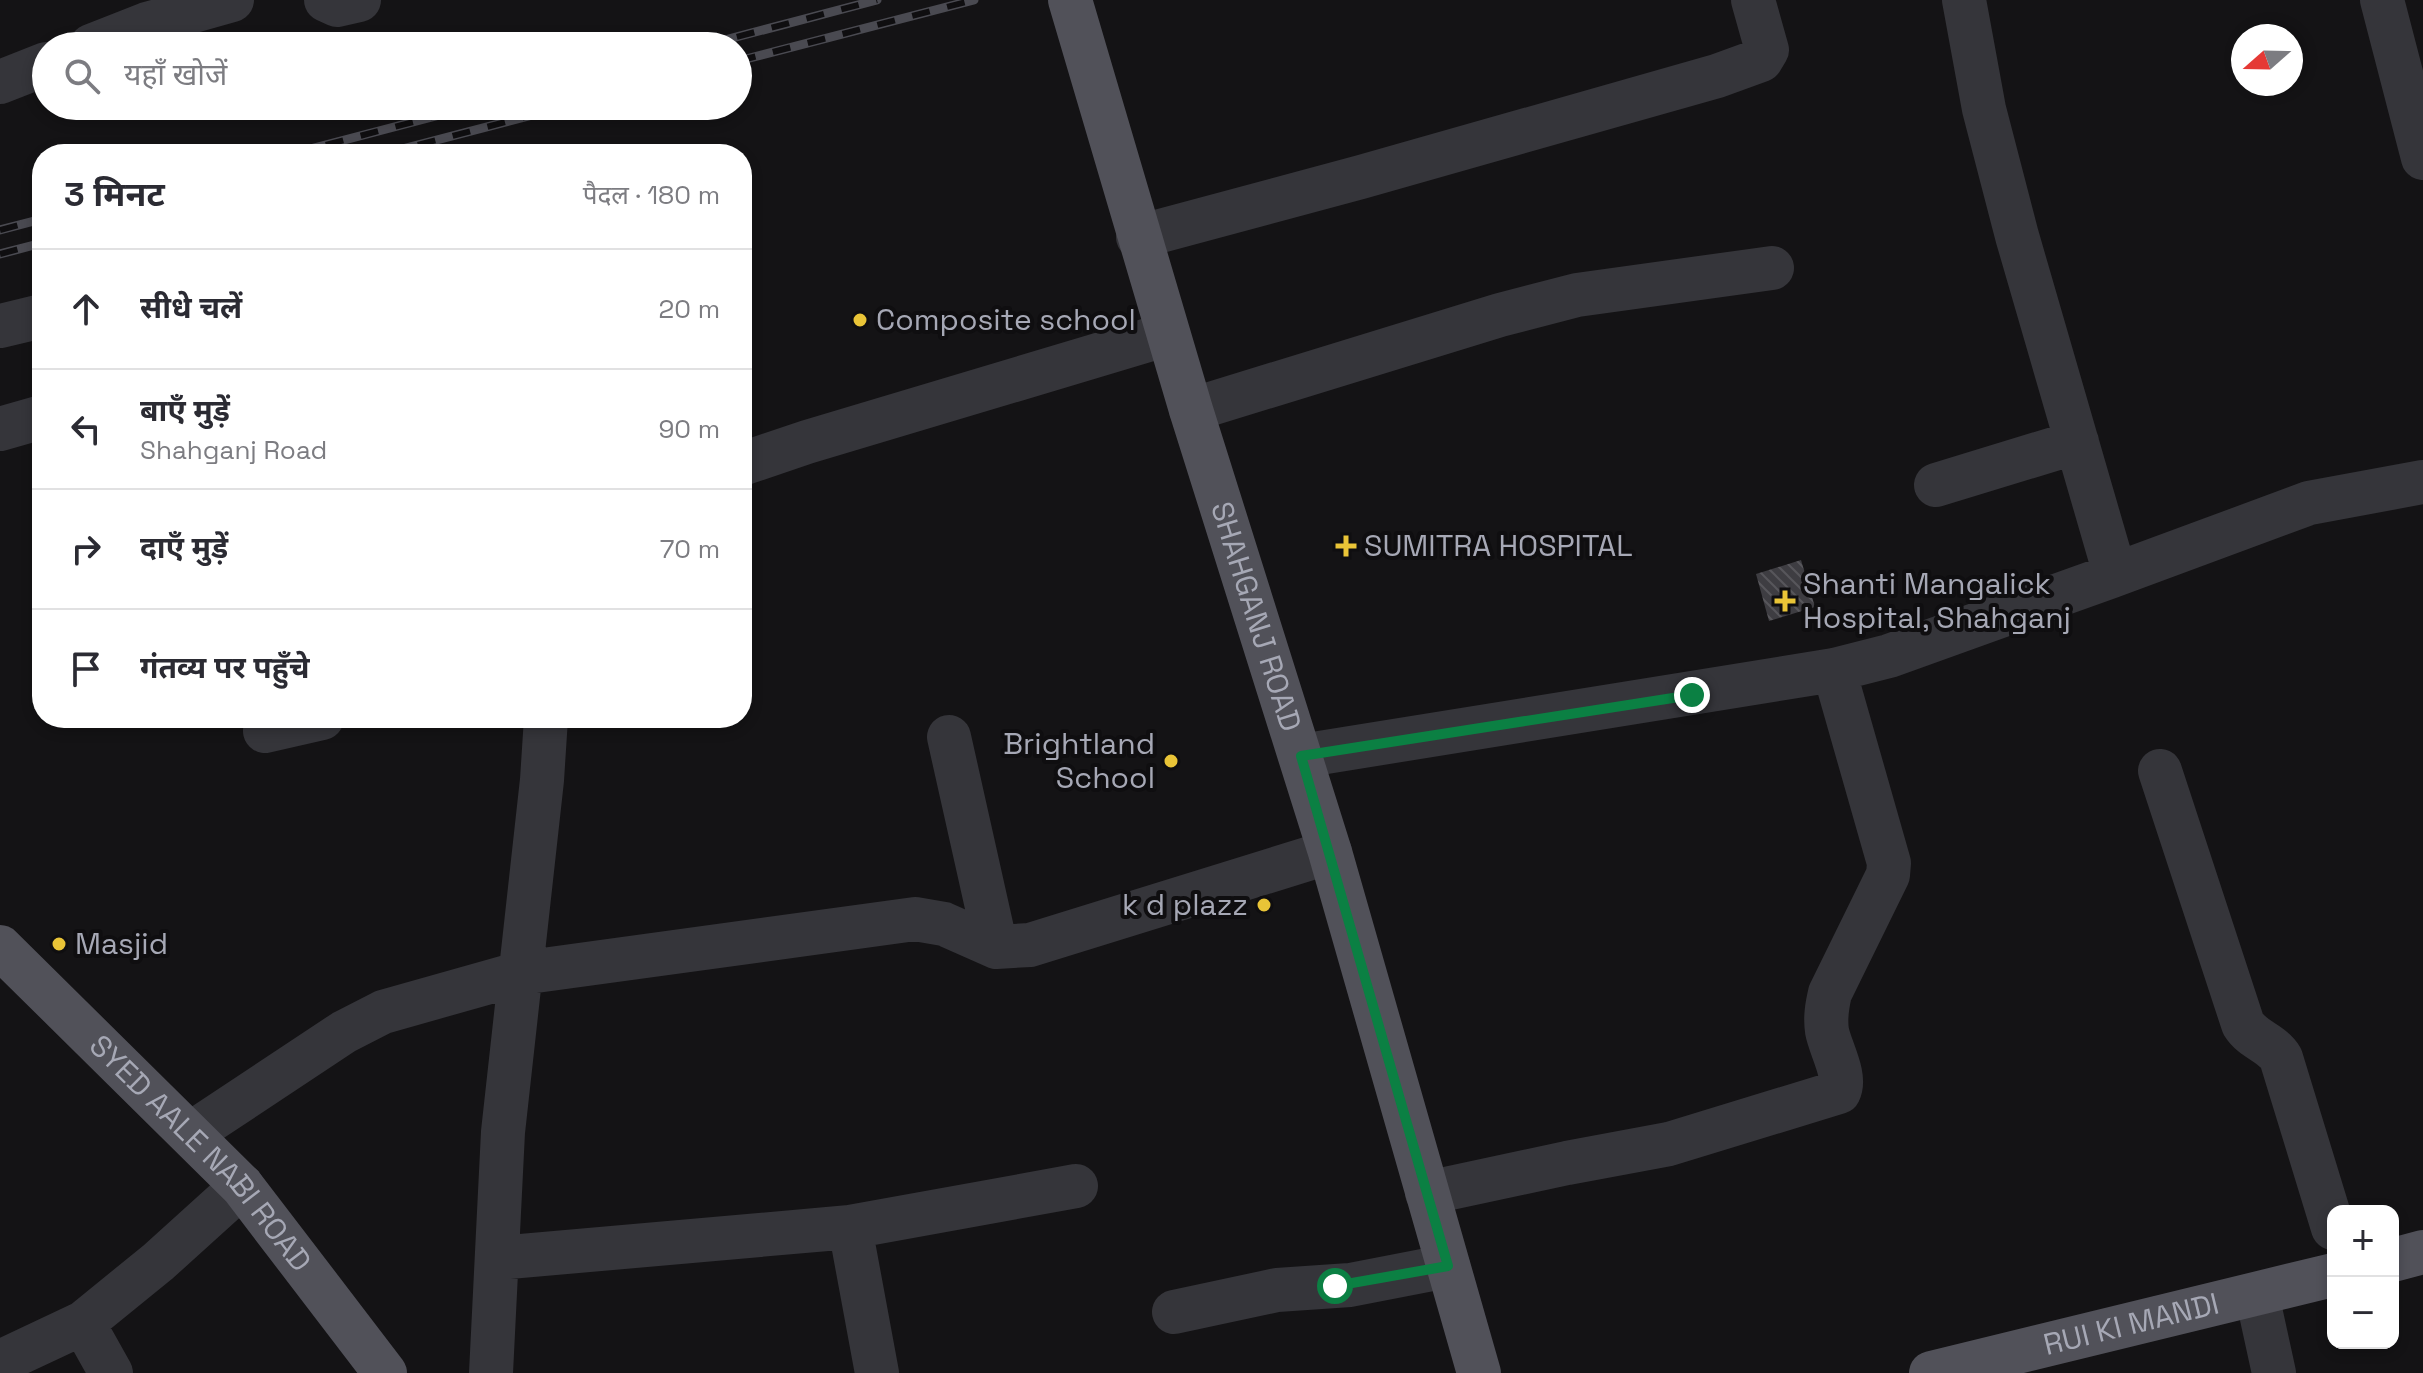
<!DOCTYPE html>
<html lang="hi">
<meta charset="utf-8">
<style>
:root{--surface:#fff;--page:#f7f7f7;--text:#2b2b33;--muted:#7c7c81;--line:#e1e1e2}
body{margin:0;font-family:"Space Grotesk","Noto Sans Devanagari",sans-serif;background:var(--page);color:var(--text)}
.controls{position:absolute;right:24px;bottom:24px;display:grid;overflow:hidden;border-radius:16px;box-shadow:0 4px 12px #0003}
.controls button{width:72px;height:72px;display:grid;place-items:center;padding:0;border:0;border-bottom:2px solid var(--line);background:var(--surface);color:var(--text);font:40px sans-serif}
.compass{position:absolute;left:2231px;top:24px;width:72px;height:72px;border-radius:50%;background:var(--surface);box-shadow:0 4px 12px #0003;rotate:250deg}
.stop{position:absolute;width:24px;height:24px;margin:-18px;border:6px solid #0b8043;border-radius:50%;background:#fff}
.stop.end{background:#0b8043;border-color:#fff;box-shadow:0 2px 8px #0008}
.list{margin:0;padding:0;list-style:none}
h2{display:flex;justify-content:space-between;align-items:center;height:104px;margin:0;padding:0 32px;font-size:34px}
h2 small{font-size:26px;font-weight:400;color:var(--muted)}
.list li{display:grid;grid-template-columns:52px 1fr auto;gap:24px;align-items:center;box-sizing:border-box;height:120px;padding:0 32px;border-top:2px solid var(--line)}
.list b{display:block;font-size:30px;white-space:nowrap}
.list p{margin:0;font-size:26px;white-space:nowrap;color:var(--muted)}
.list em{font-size:26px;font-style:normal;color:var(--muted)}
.icon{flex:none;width:44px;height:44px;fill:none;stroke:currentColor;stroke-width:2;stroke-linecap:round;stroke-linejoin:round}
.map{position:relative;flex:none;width:2423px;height:1373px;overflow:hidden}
.search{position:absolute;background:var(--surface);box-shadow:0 4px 12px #0003;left:32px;top:32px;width:720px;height:88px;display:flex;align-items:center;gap:20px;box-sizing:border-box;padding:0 28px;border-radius:44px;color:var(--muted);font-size:30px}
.panel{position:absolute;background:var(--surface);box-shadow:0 4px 12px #0003;left:32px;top:144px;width:720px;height:584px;border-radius:32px}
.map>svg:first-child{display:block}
.building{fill:url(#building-back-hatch)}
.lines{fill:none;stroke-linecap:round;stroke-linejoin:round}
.minor{stroke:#35353a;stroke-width:44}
.major{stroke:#515159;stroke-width:44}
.rail-casing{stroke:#4a4a51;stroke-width:9}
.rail{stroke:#0f0e10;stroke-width:6;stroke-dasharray:18;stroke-linecap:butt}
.route{stroke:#0b8043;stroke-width:10}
.poi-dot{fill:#e9c437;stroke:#0f0e10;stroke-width:3}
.labels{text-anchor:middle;stroke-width:8;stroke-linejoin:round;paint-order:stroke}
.poi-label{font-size:30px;fill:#a6a8b5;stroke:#0f0e10;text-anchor:start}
.street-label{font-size:30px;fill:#a6a8b5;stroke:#0f0e10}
</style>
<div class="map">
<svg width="2423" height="1373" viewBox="0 0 2423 1373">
<defs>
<pattern id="building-back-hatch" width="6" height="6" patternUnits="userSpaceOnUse" patternTransform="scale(2)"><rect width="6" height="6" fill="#3e3d42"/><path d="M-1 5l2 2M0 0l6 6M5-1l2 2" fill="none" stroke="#57565b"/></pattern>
</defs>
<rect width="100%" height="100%" fill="#141315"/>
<!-- building -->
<path class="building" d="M1801,560L1815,607L1769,621L1756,574Z"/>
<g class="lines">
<!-- minor -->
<path class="minor" d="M326,0L337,5L359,0
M2382,0L2423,158
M91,46L147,24L232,0
M0,82L46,64
M1138,237L1361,177L1717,76L1761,60L1767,50L1753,0
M0,326L42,316
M1191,410L1500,315L1577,295L1772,268
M0,429L42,417
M742,464L807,442L1168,334
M1936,485L2077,442
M2109,577L2309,503L2423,482
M265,731L322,718
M949,737L996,947
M1301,756L1834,670L1889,656L2112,576L2113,567L2017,236L1984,109L1964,0
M2160,771L2243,1024C2253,1040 2272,1043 2281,1058L2333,1228
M190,1134L344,1032L383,1012L521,973L915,919L944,924L996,947L1030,945L1330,852
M1427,1193L1567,1163L1669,1144L1839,1092C1847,1076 1830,1048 1827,1031C1825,1017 1827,1006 1830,993L1888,875L1889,863L1834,670
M850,1227L877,1373
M499,1258L850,1227L1076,1186
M2257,1295L2274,1373
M1174,1312L1277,1290L1350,1285L1448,1266
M83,1323L111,1373
M0,1362L83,1323L158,1262L242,1186
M491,1373L503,1132L542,780L546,718"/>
<!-- major -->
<g class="major">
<path id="s1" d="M1070,0L1191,410L1330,852L1479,1373"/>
<path id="s2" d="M0,947L242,1186L385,1373"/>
<path d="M2393,1260L2423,1252"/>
<path id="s3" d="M1931,1373L2333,1275"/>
</g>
<defs>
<path id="rail" d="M702,46L877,0
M738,61L974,0
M291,154L474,106
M383,154L567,106
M0,230L42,219
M0,254L42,243"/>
</defs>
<!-- rail casing -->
<use href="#rail" class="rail-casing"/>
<!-- rail -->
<use href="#rail" class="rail"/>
</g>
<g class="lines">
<!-- route -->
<path class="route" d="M1335,1286L1448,1266L1301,756L1692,695"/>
</g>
<!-- markers -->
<g class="poi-dot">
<circle cx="860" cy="320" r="8"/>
<path d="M1342 534h8v8h8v8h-8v8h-8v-8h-8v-8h8z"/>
<path d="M1781 589h8v8h8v8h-8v8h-8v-8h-8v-8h8z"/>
<circle cx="1171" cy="761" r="8"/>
<circle cx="1264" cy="905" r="8"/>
<circle cx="59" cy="944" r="8"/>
</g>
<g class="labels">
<!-- poi labels -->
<g class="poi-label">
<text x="876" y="330">Composite school</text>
<text x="1364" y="556">SUMITRA HOSPITAL</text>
<text x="1803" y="594">Shanti Mangalick<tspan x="1803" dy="34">Hospital, Shahganj</tspan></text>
<text x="1155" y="754" text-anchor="end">Brightland<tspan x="1155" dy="34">School</tspan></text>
<text x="1248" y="915" text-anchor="end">k d plazz</text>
<text x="75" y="954">Masjid</text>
</g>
<!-- street labels -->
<g class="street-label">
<text dy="10" stroke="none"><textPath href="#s1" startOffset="644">SHAHGANJ ROAD</textPath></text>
<text dy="10" stroke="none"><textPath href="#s2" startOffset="288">SYED AALE NABI ROAD</textPath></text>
<text dy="10" stroke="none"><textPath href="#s3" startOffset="206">RUI KI MANDI</textPath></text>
</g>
</g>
</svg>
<div class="controls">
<button>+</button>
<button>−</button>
</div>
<svg class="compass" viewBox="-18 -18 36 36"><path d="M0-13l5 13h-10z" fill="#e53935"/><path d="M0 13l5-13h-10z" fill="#7c7c81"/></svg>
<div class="stop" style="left:1335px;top:1286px"></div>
<div class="stop end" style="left:1692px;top:695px"></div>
<div class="search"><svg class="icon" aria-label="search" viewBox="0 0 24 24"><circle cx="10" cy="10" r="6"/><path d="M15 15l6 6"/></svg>यहाँ खोजें</div>
<section class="panel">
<h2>3 मिनट<small>पैदल · 180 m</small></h2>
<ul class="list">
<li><svg class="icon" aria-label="ahead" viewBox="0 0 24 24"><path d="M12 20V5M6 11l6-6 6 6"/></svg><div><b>सीधे चलें</b></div><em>20 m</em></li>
<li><svg class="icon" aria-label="left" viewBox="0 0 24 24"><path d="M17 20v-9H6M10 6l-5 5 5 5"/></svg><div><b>बाएँ मुड़ें</b><p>Shahganj Road</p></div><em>90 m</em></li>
<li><svg class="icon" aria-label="right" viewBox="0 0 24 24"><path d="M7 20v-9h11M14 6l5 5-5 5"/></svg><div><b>दाएँ मुड़ें</b></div><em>70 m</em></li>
<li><svg class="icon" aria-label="arrive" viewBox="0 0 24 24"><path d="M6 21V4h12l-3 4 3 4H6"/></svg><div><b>गंतव्य पर पहुँचे</b></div></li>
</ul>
</section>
</div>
